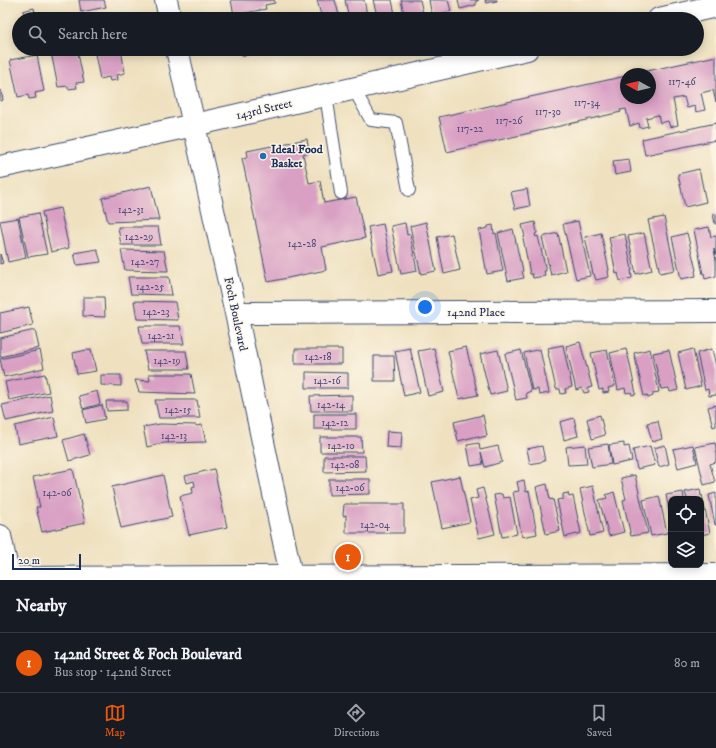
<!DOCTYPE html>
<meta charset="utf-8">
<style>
:root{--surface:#171b24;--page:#242831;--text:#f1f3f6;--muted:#9ea1a6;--line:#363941;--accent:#ea580c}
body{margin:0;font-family:"IM FELL DW Pica",serif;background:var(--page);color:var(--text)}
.controls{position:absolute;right:12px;bottom:12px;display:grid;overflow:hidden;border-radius:8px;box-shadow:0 2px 10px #0003}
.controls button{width:36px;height:36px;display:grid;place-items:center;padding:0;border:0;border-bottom:1px solid var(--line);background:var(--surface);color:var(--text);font:20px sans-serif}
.compass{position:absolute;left:620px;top:68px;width:36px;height:36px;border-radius:50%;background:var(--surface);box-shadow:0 2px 10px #0003;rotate:278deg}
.scale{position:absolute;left:12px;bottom:10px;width:69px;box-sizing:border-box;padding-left:4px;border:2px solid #1b2f5e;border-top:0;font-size:11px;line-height:14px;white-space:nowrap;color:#1b2f5e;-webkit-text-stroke:3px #fcf5e5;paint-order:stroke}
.you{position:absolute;left:425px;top:307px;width:14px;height:14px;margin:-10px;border:3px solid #fff;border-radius:50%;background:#1a73e8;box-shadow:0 0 0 6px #1a73e833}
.badge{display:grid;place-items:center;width:26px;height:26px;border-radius:50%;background:var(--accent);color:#fff;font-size:13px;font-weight:700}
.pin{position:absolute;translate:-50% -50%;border:2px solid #fff;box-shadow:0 1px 4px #0006}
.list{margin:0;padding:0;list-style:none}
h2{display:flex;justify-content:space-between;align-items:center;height:52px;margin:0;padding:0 16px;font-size:17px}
h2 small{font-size:13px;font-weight:400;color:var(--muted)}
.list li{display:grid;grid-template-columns:26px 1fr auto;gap:12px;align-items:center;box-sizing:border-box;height:60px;padding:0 16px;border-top:1px solid var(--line)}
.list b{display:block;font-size:15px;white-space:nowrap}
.list p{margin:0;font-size:13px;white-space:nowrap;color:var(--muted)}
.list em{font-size:13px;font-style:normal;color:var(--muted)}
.icon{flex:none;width:22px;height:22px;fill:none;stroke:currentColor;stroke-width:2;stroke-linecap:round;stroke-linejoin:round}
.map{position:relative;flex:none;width:716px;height:580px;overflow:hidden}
.search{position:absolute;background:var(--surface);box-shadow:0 2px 10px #0003;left:12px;right:12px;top:12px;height:44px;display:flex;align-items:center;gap:10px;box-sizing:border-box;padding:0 14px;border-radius:22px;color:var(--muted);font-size:15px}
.sheet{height:112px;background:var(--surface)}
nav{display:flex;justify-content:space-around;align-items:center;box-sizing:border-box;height:56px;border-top:1px solid var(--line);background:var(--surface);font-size:11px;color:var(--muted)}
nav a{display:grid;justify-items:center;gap:2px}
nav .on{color:var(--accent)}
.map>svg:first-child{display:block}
.building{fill:#d9a0c4}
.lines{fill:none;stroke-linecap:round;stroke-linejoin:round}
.lane-casing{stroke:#3b4a6d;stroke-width:14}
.street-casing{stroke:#3b4a6d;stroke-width:24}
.lane{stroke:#fff;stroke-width:12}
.street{stroke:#fff;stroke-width:22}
.poi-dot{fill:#1f6fb2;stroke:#fcf5e5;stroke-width:1.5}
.labels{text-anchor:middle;stroke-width:3;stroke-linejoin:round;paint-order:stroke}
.number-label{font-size:10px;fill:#4a4b78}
.street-label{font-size:12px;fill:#1b2f5e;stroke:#fcf5e5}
.poi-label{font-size:12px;font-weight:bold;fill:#1b2f5e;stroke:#fcf5e5;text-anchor:start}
</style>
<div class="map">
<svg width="716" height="580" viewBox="0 0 716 580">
<rect width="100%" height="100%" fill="#fcf5e5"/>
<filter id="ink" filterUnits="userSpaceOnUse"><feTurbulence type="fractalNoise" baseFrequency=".025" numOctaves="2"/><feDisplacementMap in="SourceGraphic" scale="8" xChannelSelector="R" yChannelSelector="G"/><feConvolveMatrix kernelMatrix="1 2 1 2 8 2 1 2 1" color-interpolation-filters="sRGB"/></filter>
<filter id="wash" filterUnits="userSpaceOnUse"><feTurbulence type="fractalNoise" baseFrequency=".012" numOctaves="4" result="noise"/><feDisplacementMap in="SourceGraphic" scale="16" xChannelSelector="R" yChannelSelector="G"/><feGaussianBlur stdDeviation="0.9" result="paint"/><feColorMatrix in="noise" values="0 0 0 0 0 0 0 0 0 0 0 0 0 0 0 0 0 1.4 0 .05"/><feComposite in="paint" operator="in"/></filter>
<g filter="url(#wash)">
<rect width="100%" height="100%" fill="#efe1c0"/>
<g id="blocks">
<!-- building -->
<path class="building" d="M79,0H104L106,7L81,12Z
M231,0H274L275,3L265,5L266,9L234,15Z
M317,0H335L340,19H322Z
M345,0H364L368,19H349Z
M373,0H392L396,19H378Z
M401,0H420L424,18L417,19H405Z
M429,0H448L451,11L432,16Z
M458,0H479L476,1V5L460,9Z
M485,0H497V1L486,3Z
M34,8L36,19H25L23,11Z
M68,49H77L84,82L76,83L77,88L68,89V86L58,87L51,52Z
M94,49H121L125,73L117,75L118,80L110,81L109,77L100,79Z
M240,49H271V50L242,56Z
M37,55L44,91L35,93L36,98L29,99L28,95L18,97L10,60Z
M716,56V102L713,90L701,93L705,110L696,112L695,106L687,108L684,97L673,99L678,125L670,127L668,121L660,123L658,115L646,118L648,126L640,128L639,123L630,126L626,109L620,110L621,112L447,152L439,117L626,76V98H650V74L638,73Z
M0,90H1L3,100L0,101Z
M716,123V140L645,155L642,139Z
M307,139L309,153L303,154L309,183L320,181L324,203L356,197L365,238L322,247L326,270L268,282L242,158L248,157L247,151Z
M629,159L631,172L615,175L613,161Z
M699,169L706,202L685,207L678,174Z
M151,186L159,220L108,222L102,198Z
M527,189L530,206L515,209L511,192Z
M60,208L69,248L51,252L42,212Z
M38,213L47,254L28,257L19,217Z
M713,214H716V224H715Z
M664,217L675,270L660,273L648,220Z
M18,218L26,258L8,262L0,221Z
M578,221L590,276L576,279L563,224Z
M426,222L436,271L421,274L410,226Z
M535,222L537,233L535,234L536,237L538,236L546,271H544L545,276L533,278L532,274H530L523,238L525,237L522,225Z
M405,223L407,235L410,234L417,271L401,274L391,226Z
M383,224L393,271L378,274L368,227Z
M493,225L494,234L496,233L503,271L487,274L479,230L488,228V226Z
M118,227H158L161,245H121Z
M709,227L711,237L716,236V255L714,249L716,261V276L705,279L704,273L703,274L694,230Z
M513,229L520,261H521L523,271H522L524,278L508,281L498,233Z
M558,233L566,271L551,275L542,237Z
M601,233L609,270L608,271L609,277L596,280L594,274H593L585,237Z
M644,233L652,270L636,274L628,236Z
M687,233L696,270L695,271L696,276L681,279L672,237Z
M452,234L460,270L444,274L437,237Z
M625,234L632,270H631L632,278L620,281L618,273L616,274L609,237Z
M97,249L101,262L77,265L74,253Z
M121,250L164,251L168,271L125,270Z
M0,254L3,263L0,264Z
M128,277H169L172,295L131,294Z
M83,297H104L105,317L83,316Z
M134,301L175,302L178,320L137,319Z
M29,307L33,325L0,333V313Z
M139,326H180L184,344H142Z
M35,330L39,348L0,357V338Z
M580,342L592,387L588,388L589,392L584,393L582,388L576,390L566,346Z
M563,345L572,387L565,389L566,393L561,394L560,389H556L548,353H549L548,348Z
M466,347L478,395L459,399L448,351Z
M410,348L420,392L404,396L395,351Z
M434,348L444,392L428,396L418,351Z
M91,349L96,371L77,374L73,353Z
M295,349H342V364H295Z
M540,349L549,393L539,395L538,389L532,390L524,353Z
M626,349L629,360L636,394L632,395L631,392L626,393L625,388L618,390L610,353Z
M650,349L659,392L653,393V396L648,398L647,395L644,396L634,353Z
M693,349L701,386L686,390L678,353Z
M712,349L716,366V395L709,396L708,389L705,390L697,353Z
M40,350L44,368L4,377L0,359Z
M498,350L507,391L490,395L480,354Z
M521,350L531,391L526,393L527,398L516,400L505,354Z
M607,350L615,386L608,388L609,392L603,393V389L599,390L591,353Z
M669,350L678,390L670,392L669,388L661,389L653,353Z
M144,351H186L189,369H148Z
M374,356H394L395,381H374Z
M306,372L348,373V388H306Z
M45,374L49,392L9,400L5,382Z
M149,374H191L195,394L139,392L135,380L150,381Z
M101,375H121V386L101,385Z
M97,391L100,404L83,409L79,396Z
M50,395L53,411L6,421L2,405Z
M352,395V411H311L310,396Z
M155,400H197L200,418H159Z
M106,401H127V410L107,411Z
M102,405L105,419L86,423L83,410Z
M716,405V426L713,427L708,407Z
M314,414H356V429H314Z
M483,415L487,436L478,438V436L458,441L454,422Z
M600,415L605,435L592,439L587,419Z
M54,417L58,436L18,444L15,426Z
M574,418L578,436L564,440L560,422Z
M658,421L662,439L652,442L647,423Z
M160,424L196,425L197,426L202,425L206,442L164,443L147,447L143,427Z
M387,431L402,432L401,448L386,447Z
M84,434L90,455L69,461L63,440Z
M320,437H361L362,452H320Z
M479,443L480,450L498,446L502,462L485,467L481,452L483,464L471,466L467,445Z
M624,443V447L629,446L632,461L612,465L609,445Z
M715,443L716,447V462L710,464L715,482L704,485L695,447Z
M608,444L611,464L592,467L588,447Z
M585,445L587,464L568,465L566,447Z
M665,445L669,464L659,467L654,448Z
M693,445L697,463L678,468L673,449Z
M542,446L545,461L530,464L527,449Z
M650,446L655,465L637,469L633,450Z
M324,456H365L366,471L324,472Z
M73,469L85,523L42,532L36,507H40L33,477Z
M214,469L227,527L189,535L180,496L193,493L192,487L195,486L194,481L187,483L185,476Z
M163,475L172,517L121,528L112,487Z
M635,475L648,533L631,536L623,500L626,499L621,478Z
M460,476L470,522L442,528L432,482Z
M329,479H370V494L329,495Z
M524,480L526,492L529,491L537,534L522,537L513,492L519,491L517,482Z
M547,484L550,500L553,499L560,531L546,534L536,487Z
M593,486L603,533L590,536L580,489Z
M483,488L495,534L479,538L470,500L478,498L476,490Z
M700,489L701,496L702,495L710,533L701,535V499H687L685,492Z
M614,492L624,532L609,536L599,500L607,498L606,495Z
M683,492L684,499H671V516H670L666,495Z
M568,493L569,497L573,496L581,533L565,537L557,500L563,499V494Z
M716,493V525H715L709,495Z
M502,494L503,498L510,497L517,534L502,537L494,495Z
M659,496L667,533L651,536L643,500Z
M344,504H404V533H346V515L343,516Z"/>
</g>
</g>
<g filter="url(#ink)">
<use href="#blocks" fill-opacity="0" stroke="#3b4a6d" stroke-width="1"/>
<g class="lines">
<defs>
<path id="lane" d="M354,89L371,120L396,123L409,190
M326,95L341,193"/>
<path id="street" d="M166,0L170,19
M659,19L716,6
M177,49L236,313L292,580
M0,167L194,125L527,49
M236,313L716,311
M0,536L9,578
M0,578L716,575"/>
</defs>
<!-- lane casing -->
<use href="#lane" class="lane-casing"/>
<!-- street casing -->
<use href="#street" class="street-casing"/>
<!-- lane -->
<use href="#lane" class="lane"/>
<!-- street -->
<use href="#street" class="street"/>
</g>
</g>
<!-- markers -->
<circle class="poi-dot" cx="263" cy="156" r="4"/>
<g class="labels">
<!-- number labels -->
<g class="number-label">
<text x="682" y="85">117-46</text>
<text x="587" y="106">117-34</text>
<text x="548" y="115">117-30</text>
<text x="509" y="124">117-26</text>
<text x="470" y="132">117-22</text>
<text x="131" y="213">142-31</text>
<text x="139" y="240">142-29</text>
<text x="302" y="247">142-28</text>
<text x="145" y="265">142-27</text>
<text x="150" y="290">142-25</text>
<text x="156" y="315">142-23</text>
<text x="161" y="339">142-21</text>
<text x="318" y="360">142-18</text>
<text x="167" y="364">142-19</text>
<text x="327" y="384">142-16</text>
<text x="331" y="408">142-14</text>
<text x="178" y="413">142-15</text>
<text x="335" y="426">142-12</text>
<text x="174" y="439">142-13</text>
<text x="341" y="449">142-10</text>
<text x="345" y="468">142-08</text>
<text x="350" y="491">142-06</text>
<text x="57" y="496">142-06</text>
<text x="375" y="528">142-04</text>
</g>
<!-- street labels -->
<g class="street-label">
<text transform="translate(264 109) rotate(-13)" y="4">143rd Street</text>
<text x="476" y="316">142nd Place</text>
<text transform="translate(236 314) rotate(78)" y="4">Foch Boulevard</text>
</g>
<!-- poi labels -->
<g class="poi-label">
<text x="271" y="153">Ideal Food<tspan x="271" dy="14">Basket</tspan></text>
</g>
</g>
</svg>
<div class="controls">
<button><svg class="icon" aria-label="locate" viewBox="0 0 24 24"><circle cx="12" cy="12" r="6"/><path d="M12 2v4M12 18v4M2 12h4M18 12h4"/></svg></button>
<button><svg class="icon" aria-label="layers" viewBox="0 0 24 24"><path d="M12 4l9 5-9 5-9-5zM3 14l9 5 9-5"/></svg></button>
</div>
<svg class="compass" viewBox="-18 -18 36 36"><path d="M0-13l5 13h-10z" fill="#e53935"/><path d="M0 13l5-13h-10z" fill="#9ea1a6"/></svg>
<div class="scale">20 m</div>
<div class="you"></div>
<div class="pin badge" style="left:348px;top:557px">1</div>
<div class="search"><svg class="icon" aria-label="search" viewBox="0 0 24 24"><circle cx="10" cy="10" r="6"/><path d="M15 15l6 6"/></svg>Search here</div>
</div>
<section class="sheet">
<h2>Nearby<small></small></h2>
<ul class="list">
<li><span class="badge">1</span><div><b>142nd Street &amp; Foch Boulevard</b><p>Bus stop · 142nd Street</p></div><em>80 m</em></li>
</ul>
</section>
<nav>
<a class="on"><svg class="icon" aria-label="map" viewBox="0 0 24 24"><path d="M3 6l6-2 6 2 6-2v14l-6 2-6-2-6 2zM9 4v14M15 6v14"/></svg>Map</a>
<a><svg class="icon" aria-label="directions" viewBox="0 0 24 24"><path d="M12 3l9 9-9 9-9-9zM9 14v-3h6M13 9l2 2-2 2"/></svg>Directions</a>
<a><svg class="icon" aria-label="saved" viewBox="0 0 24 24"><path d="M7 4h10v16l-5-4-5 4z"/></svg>Saved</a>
</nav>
